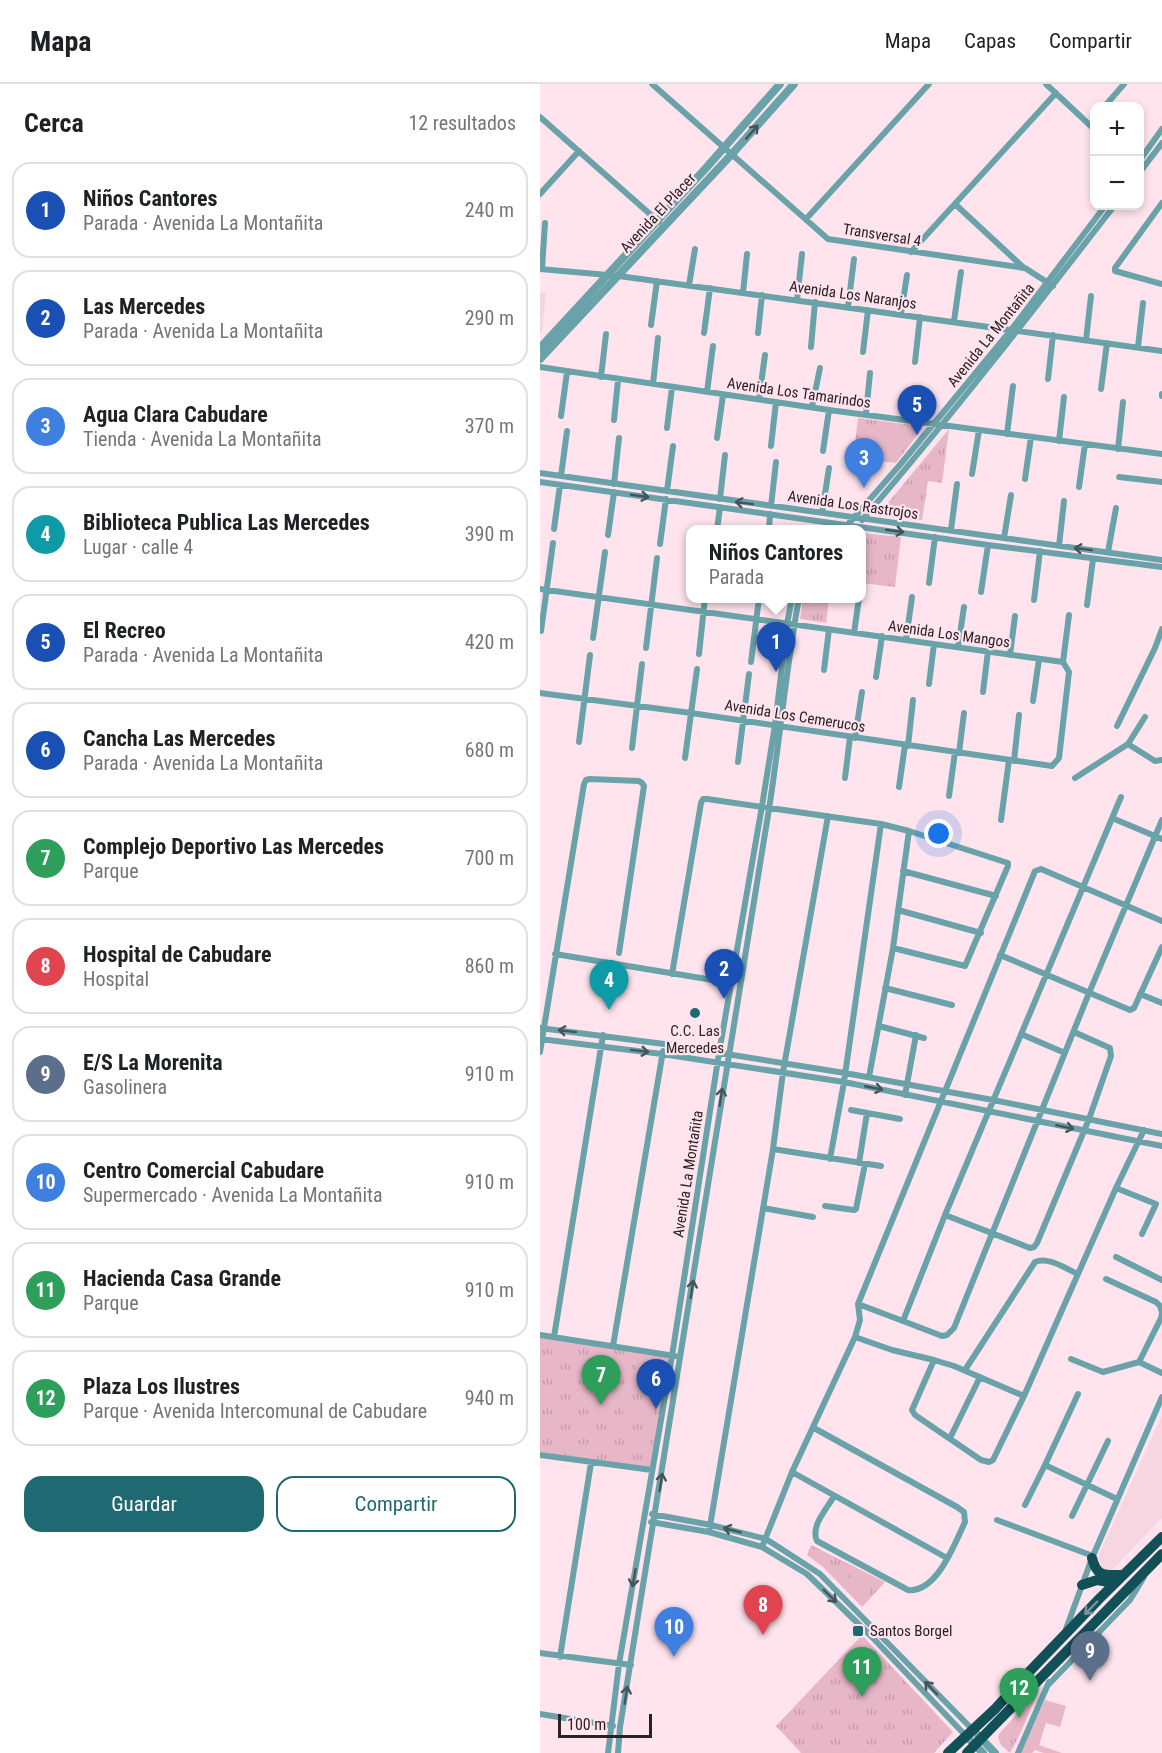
<!DOCTYPE html>
<html lang="es">
<meta charset="utf-8">
<style>
:root{--surface:#fff;--page:#f6f6f6;--text:#202124;--muted:#757577;--line:#e0e0e0;--accent:#1e6972}
body{margin:0;font-family:"Roboto Condensed",sans-serif;background:var(--page);color:var(--text)}
.controls{position:absolute;right:18px;top:18px;display:grid;overflow:hidden;border-radius:12px;box-shadow:0 3px 9px #0003}
.controls button{width:54px;height:54px;display:grid;place-items:center;padding:0;border:0;border-bottom:2px solid var(--line);background:var(--surface);color:var(--text);font:30px sans-serif}
.scale{position:absolute;left:18px;bottom:15px;width:94px;box-sizing:border-box;padding-left:6px;border:3px solid #2b2124;border-top:0;font-size:16px;line-height:21px;white-space:nowrap;color:#2b2124;-webkit-text-stroke:4px #ffe4ed;paint-order:stroke}
.you{position:absolute;left:399px;top:750px;width:21px;height:21px;margin:-15px;border:4px solid #fff;border-radius:50%;background:#1a73e8;box-shadow:0 0 0 9px #1a73e833}
.badge{display:grid;place-items:center;width:39px;height:39px;border-radius:50%;background:var(--accent);color:#fff;font-size:20px;font-weight:700}
.pin{position:absolute;translate:-50% -50px;filter:drop-shadow(0 2px 3px #0008)}
.pin::after{content:'';position:absolute;top:32px;width:21px;height:18px;background:inherit;clip-path:polygon(0 0,100% 0,50% 100%)}
.popup{position:absolute;left:146px;top:441px;width:180px;height:78px;box-sizing:border-box;display:grid;place-content:center;border-radius:12px;background:var(--surface);filter:drop-shadow(0 2px 4px #0005);font-size:20px;white-space:nowrap;color:var(--muted)}
.popup b{font-size:22px;color:var(--text)}
.popup::after{content:'';position:absolute;left:50%;top:100%;margin-left:-12px;border:12px solid transparent;border-top-color:var(--surface)}
.list{margin:0;padding:0;list-style:none}
h2{display:flex;justify-content:space-between;align-items:center;height:78px;margin:0;padding:0 24px;font-size:26px}
h2 small{font-size:20px;font-weight:400;color:var(--muted)}
.list li{display:grid;grid-template-columns:39px 1fr auto;gap:18px;align-items:center;box-sizing:border-box;height:96px;margin:0 12px 12px;padding:0 12px;border:2px solid var(--line);border-radius:18px}
.list b{display:block;font-size:22px;white-space:nowrap}
.list p{margin:0;font-size:20px;white-space:nowrap;color:var(--muted)}
.list em{font-size:20px;font-style:normal;color:var(--muted)}
.actions{display:flex;gap:12px;padding:18px 24px}
.actions a{flex:1;padding:14px 0;border:2px solid var(--accent);border-radius:18px;text-align:center;font-size:21px;color:var(--accent)}
.actions .main{background:var(--accent);color:#fff}
.map{position:relative;flex:none;width:622px;height:1669px;overflow:hidden}
header{display:flex;align-items:center;gap:36px;box-sizing:border-box;height:84px;padding:0 30px;background:var(--surface);border-bottom:2px solid var(--line)}
header strong{font-size:28px}
nav{display:flex;gap:33px;margin-inline-start:auto;font-size:21px}
main{display:flex}
aside{flex:1;background:var(--surface)}
.map>svg:first-child{display:block}
.built{fill:#f7d5e1}
.grass{fill:url(#grass-tufts)}
.garden{fill:#e7b7c8}
.lines{fill:none;stroke-linecap:round;stroke-linejoin:round}
.minor{stroke:#6aa2aa;stroke-width:6}
.tertiary{stroke:#6aa2aa;stroke-width:8}
.trunk{stroke:#125058;stroke-width:10}
.oneway{stroke:#44555a}
.oneway2{stroke:#7d939b}
.poi-dot{fill:#1e6972;stroke:#ffe4ed;stroke-width:2}
.labels{text-anchor:middle;stroke-width:4.5;stroke-linejoin:round;paint-order:stroke}
.street-label{font-size:15px;fill:#2b2124;stroke:#ffe4ed}
.poi-label{font-size:15px;fill:#2b2124;stroke:#ffe4ed}
</style>
<header>
<strong>Mapa</strong>
<nav><a>Mapa</a><a>Capas</a><a>Compartir</a></nav>
</header>
<main>
<aside>
<h2>Cerca<small>12 resultados</small></h2>
<ul class="list">
<li><span class="badge" style="background:#1a4fb4">1</span><div><b>Niños Cantores</b><p>Parada · Avenida La Montañita</p></div><em>240 m</em></li>
<li><span class="badge" style="background:#1a4fb4">2</span><div><b>Las Mercedes</b><p>Parada · Avenida La Montañita</p></div><em>290 m</em></li>
<li><span class="badge" style="background:#3f7fe0">3</span><div><b>Agua Clara Cabudare</b><p>Tienda · Avenida La Montañita</p></div><em>370 m</em></li>
<li><span class="badge" style="background:#0f9aa8">4</span><div><b>Biblioteca Publica Las Mercedes</b><p>Lugar · calle 4</p></div><em>390 m</em></li>
<li><span class="badge" style="background:#1a4fb4">5</span><div><b>El Recreo</b><p>Parada · Avenida La Montañita</p></div><em>420 m</em></li>
<li><span class="badge" style="background:#1a4fb4">6</span><div><b>Cancha Las Mercedes</b><p>Parada · Avenida La Montañita</p></div><em>680 m</em></li>
<li><span class="badge" style="background:#2e9e5b">7</span><div><b>Complejo Deportivo Las Mercedes</b><p>Parque</p></div><em>700 m</em></li>
<li><span class="badge" style="background:#e0444e">8</span><div><b>Hospital de Cabudare</b><p>Hospital</p></div><em>860 m</em></li>
<li><span class="badge" style="background:#5c6f8a">9</span><div><b>E/S La Morenita</b><p>Gasolinera</p></div><em>910 m</em></li>
<li><span class="badge" style="background:#3f7fe0">10</span><div><b>Centro Comercial Cabudare</b><p>Supermercado · Avenida La Montañita</p></div><em>910 m</em></li>
<li><span class="badge" style="background:#2e9e5b">11</span><div><b>Hacienda Casa Grande</b><p>Parque</p></div><em>910 m</em></li>
<li><span class="badge" style="background:#2e9e5b">12</span><div><b>Plaza Los Ilustres</b><p>Parque · Avenida Intercomunal de Cabudare</p></div><em>940 m</em></li>
</ul>
<div class="actions"><a class="main">Guardar</a><a>Compartir</a></div>
</aside>
<div class="map">
<svg width="622" height="1669" viewBox="0 0 622 1669">
<defs>
<pattern id="grass-tufts" width="24" height="20" patternUnits="userSpaceOnUse" patternTransform="scale(1.5)"><rect width="24" height="20" fill="#e7b7c8"/><path d="M3 7l-1-3M5 7V3M7 7l1-3M15 17l-1-3M17 17v-4M19 17l1-3" fill="none" stroke="#c69dac"/></pattern>
</defs>
<rect width="100%" height="100%" fill="#ffe4ed"/>
<!-- built -->
<path class="built" d="M0,209H6L2,249H0Z
M622,1331V1434L570,1488L561,1484L558,1473Z"/>
<!-- grass -->
<path class="grass" d="M318,334L380,342L382,345L356,379L313,374Z
M409,345L402,399L388,397L382,436L338,431Z
M323,449L361,453L355,503L322,499V451Z
M263,515H289L286,539L260,535Z
M0,1253L130,1273L110,1384L0,1368Z
M271,1461L345,1498L322,1523L283,1483L267,1471Z
M322,1551L413,1648L394,1669H261L236,1642Z
M499,1605L481,1648L470,1669L461,1661L458,1654L459,1650Z"/>
<!-- garden -->
<path class="garden" d="M324,344L356,348L353,368L321,364Z
M97,1280L114,1283L109,1310L92,1307Z
M85,1316L115,1319L111,1340L82,1336Z
M315,1484L336,1495L328,1511L307,1499Z
M505,1616L526,1622L520,1643L506,1639L499,1661L522,1669H504L495,1666L492,1669H481Z"/>
<g class="lines">
<!-- minor -->
<path class="minor" d="M112,0L288,155L485,184L513,202
M506,0L554,45
M565,22L584,0
M0,33L119,138
M600,76L622,45
M600,88L622,59
M0,110L39,67
M622,119L575,184V187L622,200
M415,120L484,184
M266,135L389,0
M371,168L516,9
M0,185L79,192L622,267
M2,185L5,139
M149,201L155,165
M203,209L207,170
M257,216L262,170
M308,223L314,175
M361,230L367,191
M414,237L421,188
M111,241L117,197
M164,249L170,204
M218,249L222,211
M546,256L551,212
M271,263L275,218
M598,263L603,219
M323,268L328,226
M375,278L380,233
M0,283L289,326L622,370
M61,293L66,250
M508,295L513,251
M113,300L118,254
M561,305L567,259
M167,308L173,262
M622,312V310
M219,315L225,271
M272,323L280,284
M326,330L330,289
M21,332L27,288
M74,336L78,296
M127,344L132,303
M467,350L473,302
M177,354L183,311
M519,357L524,313
M231,362L236,318
M578,365L583,318
M283,367L289,326
M0,389C207,419 415,447 622,476
M432,390L439,346
M21,392L27,347
M579,393L622,398
M485,395L491,353
M0,398L448,461L622,483
M74,400L79,354
M539,403L545,360
M127,407L133,362
M180,415L185,371
M231,422L236,378
M282,429L289,384
M322,436C410,334 492,228 574,122
M14,445L20,401
M177,446L180,423
M229,446L230,430
M303,446L359,382L471,246L565,122
M411,446L417,400
M68,451L74,408
M464,454L471,411
M120,460L126,415
M519,462L524,417
M568,468L576,424
M389,499L395,453
M0,505L523,578L529,588L519,674L512,682L151,629L0,609
M441,508L448,461
M494,516L500,467
M547,521L553,475
M1,547L13,459
M314,549L319,514
M53,554L65,468
M366,556L372,513
M418,563L424,523
M106,564L117,474
M159,570L165,514
M470,571L475,532
M211,578L219,514
M523,578L529,531
M284,586L289,545
M336,593L342,552
M389,600L394,560
M443,608L448,567
M493,617L499,575
M605,633L588,660L615,677L622,676
M577,642L615,564L622,545
M315,654L322,608
M39,658L50,571
M368,662L373,616
M92,664L102,580
M419,669L424,629
M145,674L157,585
M474,677L479,631
M198,678L209,590
M305,694L310,653
M535,694L588,660
M359,703L365,661
M409,712L415,668
M572,734L622,755
M461,736L469,676
M363,787L456,812
M358,826L441,849
M15,870L191,899
M460,871L590,926L594,924L622,863
M132,890L161,719L163,715H167L341,740L369,747L468,779V782L425,882L353,864
M345,904L412,921
M600,910L622,919
M339,942L384,954
M0,944L124,960L305,989L453,1016L622,1050
M534,948L570,964L571,972L549,1035L497,1159L494,1163L490,1164L405,1131L581,713
M481,950L525,969
M0,955L122,970L304,998L622,1062
M0,968L44,700L46,696L50,695L99,697L102,699L104,702L79,869
M329,993L353,864L369,747
M365,1011L376,951
M311,1026L360,1035
M233,1065L341,1082
M290,1075L304,998L341,740
M319,1079L327,1029
M576,1104L616,1120L602,1150
M285,1122L314,1126L316,1125L325,1080
M223,1124L273,1133
M576,1173L622,1196
M566,1195L616,1218L620,1222L622,1228
M318,1220L363,1237L405,1131
M363,1237L402,1252L407,1251L414,1244L549,909L622,736
M0,1251L135,1272
M14,1253L63,951
M315,1253L352,1266L394,1276
M73,1262L123,967
M531,1275L563,1288L599,1278L622,1289
M599,1278L621,1234L622,1229
M425,1286L495,1178C508,1172 526,1185 538,1190
M538,1310L505,1381L577,1415
M484,1312L414,1282L394,1276L372,1326L375,1331L441,1376L449,1378L453,1376L484,1312L576,1104L604,1046
M274,1344L417,1423L424,1428L425,1438C415,1459 397,1509 368,1506L277,1457C270,1442 287,1425 294,1412
M410,1354L440,1293
M0,1371L112,1386
M252,1388L407,1474
M485,1421L505,1381
M112,1430L171,1441L226,1455L280,1490L432,1645
M532,1432L568,1357
M457,1436L553,1472
M111,1438L169,1448L222,1463L267,1490L332,1553L426,1652
M169,1448L233,1065L243,988L288,732
M222,1463L252,1388L315,1253L320,1236L318,1220L495,787L501,785L622,837
M526,1545L552,1474L622,1313
M0,1569L91,1581
M20,1573L51,1379
M509,1600L590,1516L604,1493
M0,1630L73,1642
M68,1669L79,1580L132,1272L179,969L222,722L235,641L247,540L252,514
M78,1669L80,1643C131,1337 178,1031 229,725C240,655 246,584 259,514
M478,1669L509,1598"/>
<!-- tertiary -->
<path class="tertiary" d="M0,264L166,84L240,0
M0,275L192,70L254,0
M432,1645L455,1669
M426,1652L443,1669"/>
<!-- trunk -->
<path class="trunk" d="M552,1474C557,1494 565,1491 583,1491
M542,1501L557,1496L569,1498
M408,1669L455,1625L488,1589L560,1514L622,1453
M427,1669L622,1470"/>
</g>
<!-- one-way arrows -->
<defs><path id="oneway-shaft" d="M-6 0H5M1.5-3L5.5 0L1.5 3" fill="none" stroke-width="1.6" stroke-linecap="round" stroke-linejoin="round" transform="scale(1.5)"/></defs>
<g class="oneway">
<use href="#oneway-shaft" transform="translate(212 48) rotate(-49)"/>
<use href="#oneway-shaft" transform="translate(100 412) rotate(8)"/>
<use href="#oneway-shaft" transform="translate(204 419) rotate(-173)"/>
<use href="#oneway-shaft" transform="translate(355 447) rotate(8)"/>
<use href="#oneway-shaft" transform="translate(543 465) rotate(-173)"/>
<use href="#oneway-shaft" transform="translate(27 947) rotate(-173)"/>
<use href="#oneway-shaft" transform="translate(100 967) rotate(7)"/>
<use href="#oneway-shaft" transform="translate(334 1004) rotate(11)"/>
<use href="#oneway-shaft" transform="translate(181 1013) rotate(-81)"/>
<use href="#oneway-shaft" transform="translate(525 1043) rotate(12)"/>
<use href="#oneway-shaft" transform="translate(152 1205) rotate(-81)"/>
<use href="#oneway-shaft" transform="translate(121 1398) rotate(-81)"/>
<use href="#oneway-shaft" transform="translate(192 1446) rotate(-165)"/>
<use href="#oneway-shaft" transform="translate(94 1494) rotate(100)"/>
<use href="#oneway-shaft" transform="translate(290 1512) rotate(44)"/>
<use href="#oneway-shaft" transform="translate(391 1604) rotate(-134)"/>
<use href="#oneway-shaft" transform="translate(86 1611) rotate(-81)"/>
</g>
<use class="oneway2" href="#oneway-shaft" transform="translate(551 1524) rotate(134)"/>
<!-- markers -->
<g class="poi-dot">
<circle cx="155" cy="929" r="6"/>
<rect x="312" y="1541" width="12" height="12" rx="3"/>
</g>
<g class="labels">
<!-- street labels -->
<g class="street-label">
<text transform="translate(118 129) rotate(-47)" y="5">Avenida El Placer</text>
<text transform="translate(342 151) rotate(9)" y="5">Transversal 4</text>
<text transform="translate(313 211) rotate(8)" y="5">Avenida Los Naranjos</text>
<text transform="translate(451 251) rotate(-51)" y="5">Avenida La Montañita</text>
<text transform="translate(259 309) rotate(8)" y="5">Avenida Los Tamarindos</text>
<text transform="translate(313 421) rotate(8)" y="5">Avenida Los Rastrojos</text>
<text transform="translate(409 550) rotate(8)" y="5">Avenida Los Mangos</text>
<text transform="translate(255 632) rotate(9)" y="5">Avenida Los Cemerucos</text>
<text transform="translate(148 1090) rotate(-81)" y="5">Avenida La Montañita</text>
</g>
<!-- poi labels -->
<g class="poi-label">
<text x="155" y="952">C.C. Las<tspan x="155" dy="17">Mercedes</tspan></text>
<text x="330" y="1552" text-anchor="start">Santos Borgel</text>
</g>
</g>
</svg>
<div class="controls">
<button>+</button>
<button>−</button>
</div>
<div class="scale">100 m</div>
<div class="you"></div>
<div class="pin badge" style="left:236px;top:588px;background:#1a4fb4">1</div>
<div class="popup"><b>Niños Cantores</b>Parada</div>
<div class="pin badge" style="left:184px;top:915px;background:#1a4fb4">2</div>
<div class="pin badge" style="left:324px;top:404px;background:#3f7fe0">3</div>
<div class="pin badge" style="left:69px;top:926px;background:#0f9aa8">4</div>
<div class="pin badge" style="left:377px;top:351px;background:#1a4fb4">5</div>
<div class="pin badge" style="left:116px;top:1325px;background:#1a4fb4">6</div>
<div class="pin badge" style="left:61px;top:1321px;background:#2e9e5b">7</div>
<div class="pin badge" style="left:223px;top:1551px;background:#e0444e">8</div>
<div class="pin badge" style="left:550px;top:1597px;background:#5c6f8a">9</div>
<div class="pin badge" style="left:134px;top:1573px;background:#3f7fe0">10</div>
<div class="pin badge" style="left:322px;top:1613px;background:#2e9e5b">11</div>
<div class="pin badge" style="left:479px;top:1634px;background:#2e9e5b">12</div>
</div>
</main>
